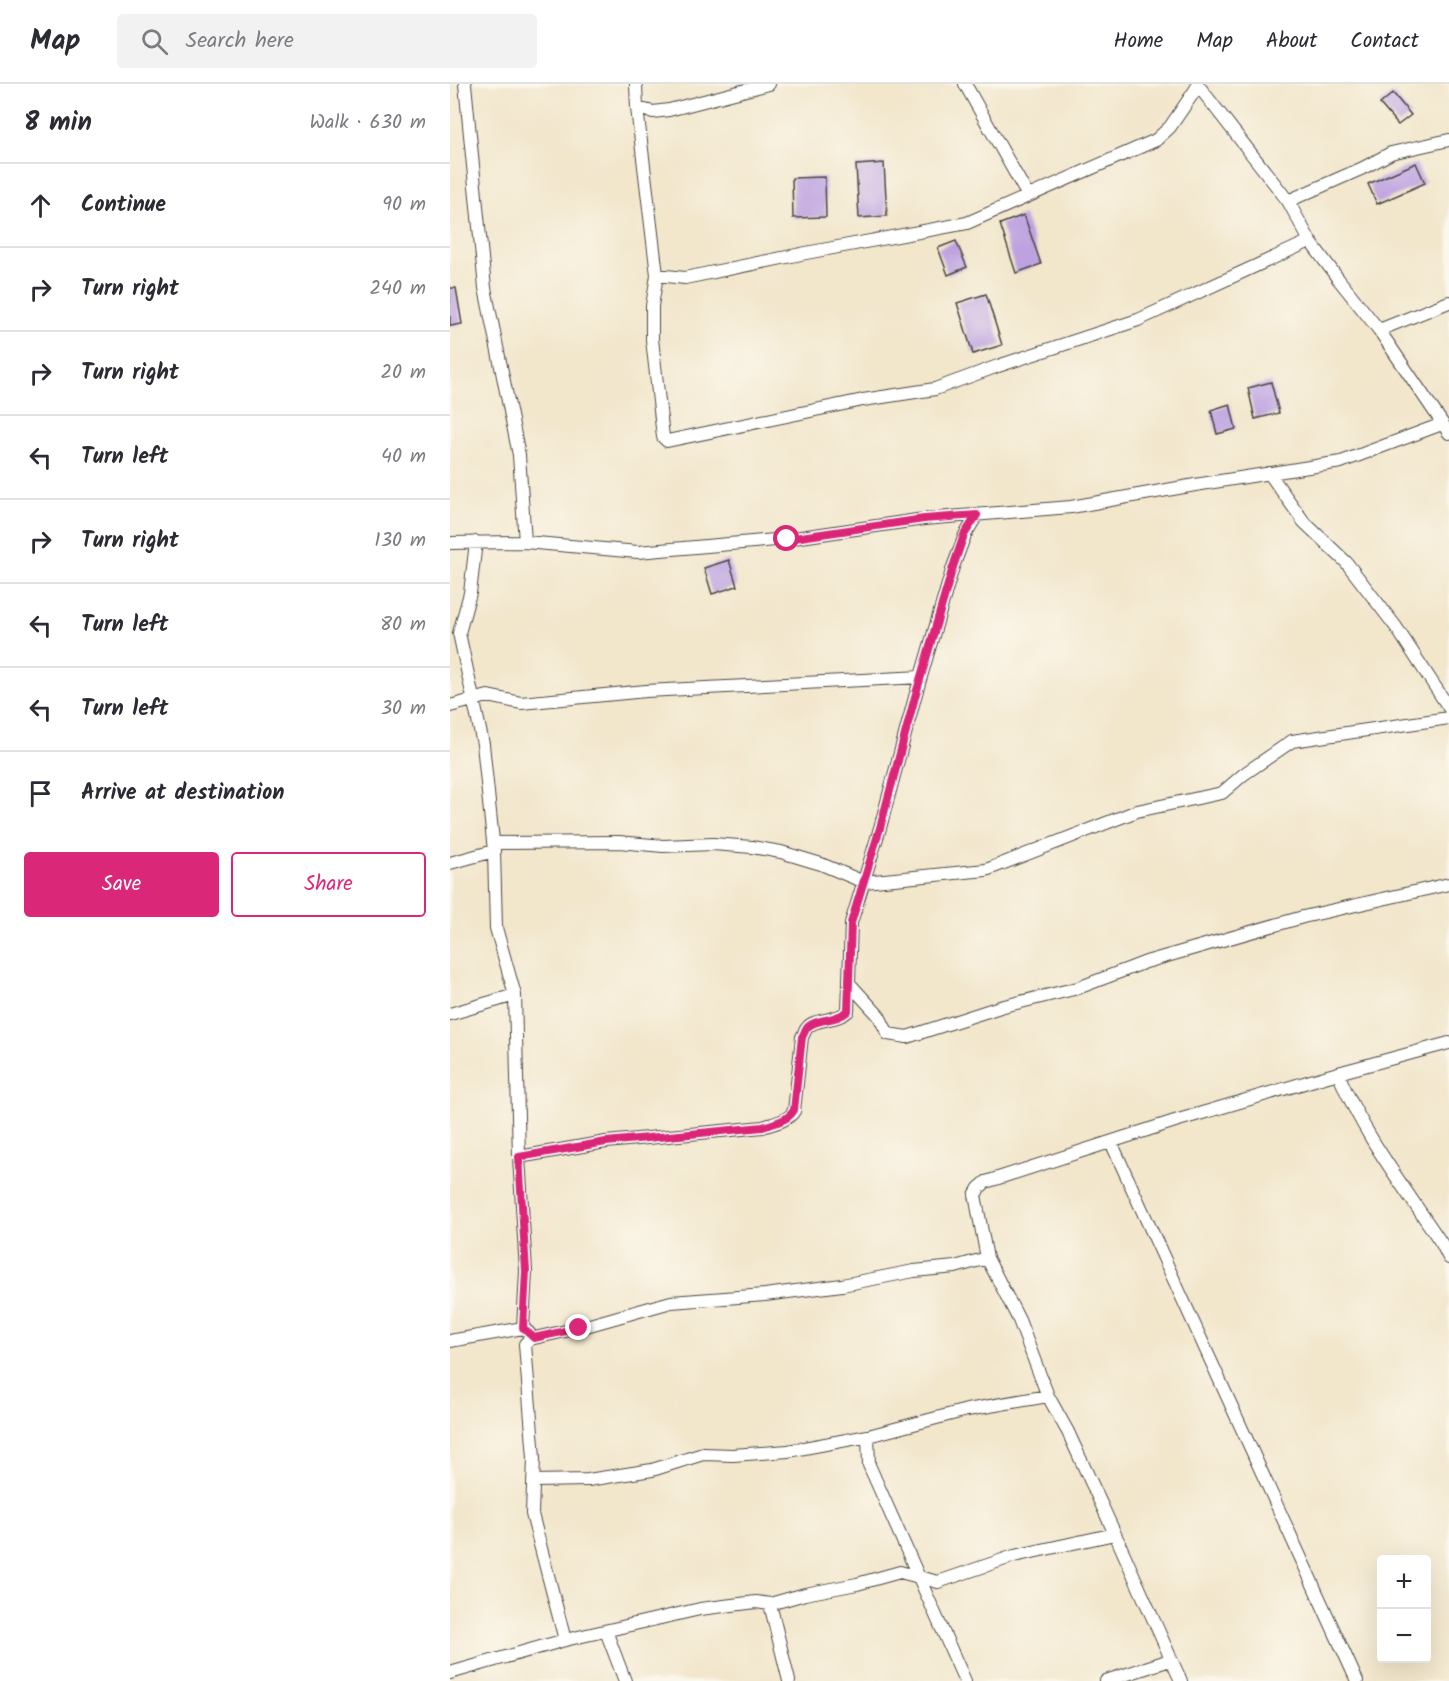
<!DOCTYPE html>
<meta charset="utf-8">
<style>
:root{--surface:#fff;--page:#f2f2f3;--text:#2b2b33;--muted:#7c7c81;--line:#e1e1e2;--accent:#db2777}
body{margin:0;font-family:Kalam,sans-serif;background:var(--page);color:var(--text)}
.controls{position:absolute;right:18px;bottom:18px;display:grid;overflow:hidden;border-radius:6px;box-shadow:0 6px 24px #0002}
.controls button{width:54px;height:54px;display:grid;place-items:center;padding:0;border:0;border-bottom:2px solid var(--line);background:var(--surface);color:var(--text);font:30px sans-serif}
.stop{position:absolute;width:18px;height:18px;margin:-14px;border:4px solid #db2777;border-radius:50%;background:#fff}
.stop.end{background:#db2777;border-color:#fff;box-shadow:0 2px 6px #0008}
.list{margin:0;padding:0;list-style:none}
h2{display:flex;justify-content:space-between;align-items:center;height:78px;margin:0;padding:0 24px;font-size:26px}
h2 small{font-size:20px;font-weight:400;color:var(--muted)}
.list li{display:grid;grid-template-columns:39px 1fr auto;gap:18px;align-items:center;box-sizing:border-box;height:84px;padding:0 24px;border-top:2px solid var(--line)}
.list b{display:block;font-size:22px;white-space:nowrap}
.list em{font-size:20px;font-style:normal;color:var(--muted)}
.actions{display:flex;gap:12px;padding:18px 24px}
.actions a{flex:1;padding:14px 0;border:2px solid var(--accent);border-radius:6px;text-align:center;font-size:21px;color:var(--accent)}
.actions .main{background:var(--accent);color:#fff}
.icon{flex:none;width:33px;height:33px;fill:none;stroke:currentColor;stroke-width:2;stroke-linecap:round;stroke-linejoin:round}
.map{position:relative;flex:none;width:999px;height:1597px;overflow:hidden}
header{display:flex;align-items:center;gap:36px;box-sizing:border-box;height:84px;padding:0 30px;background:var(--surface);border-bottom:2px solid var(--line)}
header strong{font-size:28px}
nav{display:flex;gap:33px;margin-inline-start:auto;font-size:21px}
.search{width:420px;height:54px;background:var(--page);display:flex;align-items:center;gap:15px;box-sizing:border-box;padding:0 21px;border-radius:6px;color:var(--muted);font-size:22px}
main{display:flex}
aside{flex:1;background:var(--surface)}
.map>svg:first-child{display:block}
.building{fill:#bda1e0}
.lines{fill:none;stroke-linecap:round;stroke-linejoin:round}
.minor-casing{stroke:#494743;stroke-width:14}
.minor{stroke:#fff;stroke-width:12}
.route{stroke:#db2777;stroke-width:8}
</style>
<header>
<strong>Map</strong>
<div class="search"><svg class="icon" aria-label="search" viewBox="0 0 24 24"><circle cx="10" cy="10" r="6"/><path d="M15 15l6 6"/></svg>Search here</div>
<nav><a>Home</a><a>Map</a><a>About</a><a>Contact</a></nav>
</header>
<main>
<aside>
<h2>8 min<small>Walk · 630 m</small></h2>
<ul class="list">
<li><svg class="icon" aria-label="ahead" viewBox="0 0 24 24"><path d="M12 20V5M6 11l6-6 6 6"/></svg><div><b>Continue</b></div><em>90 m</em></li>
<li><svg class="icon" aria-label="right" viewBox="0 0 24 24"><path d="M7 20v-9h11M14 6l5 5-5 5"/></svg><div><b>Turn right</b></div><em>240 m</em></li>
<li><svg class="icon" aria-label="right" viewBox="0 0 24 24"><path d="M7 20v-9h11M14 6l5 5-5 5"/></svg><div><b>Turn right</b></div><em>20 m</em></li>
<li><svg class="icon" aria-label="left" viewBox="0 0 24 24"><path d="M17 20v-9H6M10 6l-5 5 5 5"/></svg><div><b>Turn left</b></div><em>40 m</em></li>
<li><svg class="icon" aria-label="right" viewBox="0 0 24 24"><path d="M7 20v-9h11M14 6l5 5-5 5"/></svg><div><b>Turn right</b></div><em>130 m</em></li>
<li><svg class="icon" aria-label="left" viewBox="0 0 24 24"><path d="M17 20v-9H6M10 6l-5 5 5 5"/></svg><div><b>Turn left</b></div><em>80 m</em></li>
<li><svg class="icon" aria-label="left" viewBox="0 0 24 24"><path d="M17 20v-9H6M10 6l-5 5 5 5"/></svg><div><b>Turn left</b></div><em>30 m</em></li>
<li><svg class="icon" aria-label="arrive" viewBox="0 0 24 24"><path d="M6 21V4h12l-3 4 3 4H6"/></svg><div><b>Arrive at destination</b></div></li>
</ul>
<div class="actions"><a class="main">Save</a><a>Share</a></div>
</aside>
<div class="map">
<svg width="999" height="1597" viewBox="0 0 999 1597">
<rect width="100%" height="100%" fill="#fbf7ec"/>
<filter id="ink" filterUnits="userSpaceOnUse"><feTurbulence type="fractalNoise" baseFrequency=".0167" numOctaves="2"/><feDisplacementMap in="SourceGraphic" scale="12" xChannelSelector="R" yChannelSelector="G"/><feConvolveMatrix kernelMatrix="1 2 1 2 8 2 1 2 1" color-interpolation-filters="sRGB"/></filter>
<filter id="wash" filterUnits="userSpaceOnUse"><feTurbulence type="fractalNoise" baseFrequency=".008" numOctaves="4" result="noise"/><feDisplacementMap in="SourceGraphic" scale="24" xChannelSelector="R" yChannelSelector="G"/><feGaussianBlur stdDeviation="1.35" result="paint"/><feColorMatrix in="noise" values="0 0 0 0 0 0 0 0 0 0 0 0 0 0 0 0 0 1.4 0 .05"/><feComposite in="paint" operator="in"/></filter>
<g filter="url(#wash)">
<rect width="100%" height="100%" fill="#f2e6cb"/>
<g id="blocks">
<!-- building -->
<path class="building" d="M943,9L961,31L948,41L930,20Z
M434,79L437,132L409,134L406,81Z
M966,79L975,99L927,120L918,100Z
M375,93L376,133L343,134L342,94Z
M574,131L591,180L566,189L550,140Z
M506,157L517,183L498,191L488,164Z
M0,204H6L12,240L0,242Z
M536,210L552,261L523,270L507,219Z
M821,298L829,329L805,335L798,304Z
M780,320L786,345L767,350L761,326Z
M279,476L287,502L262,510L254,484Z"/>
</g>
</g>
<g filter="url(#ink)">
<use href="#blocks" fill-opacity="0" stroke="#494743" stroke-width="1.5"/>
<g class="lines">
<defs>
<path id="minor" d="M186,0L187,24L207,191L202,222V255L213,353L217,357L413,316L485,305L548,282L688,236L860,157
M515,0L578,112
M747,0L838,117L860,157L889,196L929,246L999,349
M187,24L203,28L219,26L319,0
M838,117L913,84L941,69L999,56
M207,191L235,194L356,169L517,139L706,56L720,43L748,2
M929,246L999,218
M819,389L854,438L896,478L946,543L999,624
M26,458L20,509L9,549L33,660L44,767L46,844L65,911L69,1073L76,1187L73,1244
M75,458L188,468L337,455L474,435L621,423L745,401L891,378L992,340
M0,459L75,458L69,371L35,204L15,0
M0,622L38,612L71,619L196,607L471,593
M43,759L169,758L213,762L263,760L302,763L331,768L371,780L414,798L536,786L687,727L772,709L794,690L842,657L999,634
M0,779L44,767
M399,899L429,932L438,950L457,953L550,923L628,904L696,878L853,833L999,800
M0,930L65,911
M888,989C913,1051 955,1104 992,1160L999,1174
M661,1058L907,1597
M69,1073L156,1058L313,1043C324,1039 338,1037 344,1027L352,953C354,950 355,946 357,944C364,934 386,938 398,927L401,839L430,744L465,613L503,483L515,451L527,431
M0,1257L73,1244L79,1249
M84,1397L138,1396L202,1386L253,1370L283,1371L338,1367L418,1352
M320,1520L339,1597
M156,1547L175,1597
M115,1556L82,1430L84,1374L75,1260L80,1255L129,1244L221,1218L315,1211L392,1201L464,1187L505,1183L537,1174
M0,1589L115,1556L250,1525L306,1518L320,1520L355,1510L407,1500L450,1488L488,1498L564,1472L665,1450
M515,1597L419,1381L418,1352L517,1326L598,1312
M656,1597L720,1576
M731,1597L665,1450L618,1348L598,1312L569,1236L537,1174L525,1111L529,1104L536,1098L725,1037L888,989L999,959"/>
</defs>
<!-- minor casing -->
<use href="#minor" class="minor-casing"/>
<!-- minor -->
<use href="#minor" class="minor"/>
</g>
</g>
<g class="lines" filter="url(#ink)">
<!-- route -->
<path class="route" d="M129,1244L84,1254L73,1244L76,1187L69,1073L156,1058L313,1043C324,1039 338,1037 344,1026L352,953C354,950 355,946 357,944C365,934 386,938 398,927L401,839L430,744L465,613L503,483L514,451L527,431L474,435L337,455"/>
</g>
</svg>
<div class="controls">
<button>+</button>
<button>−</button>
</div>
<div class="stop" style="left:337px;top:455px"></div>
<div class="stop end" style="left:129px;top:1244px"></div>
</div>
</main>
